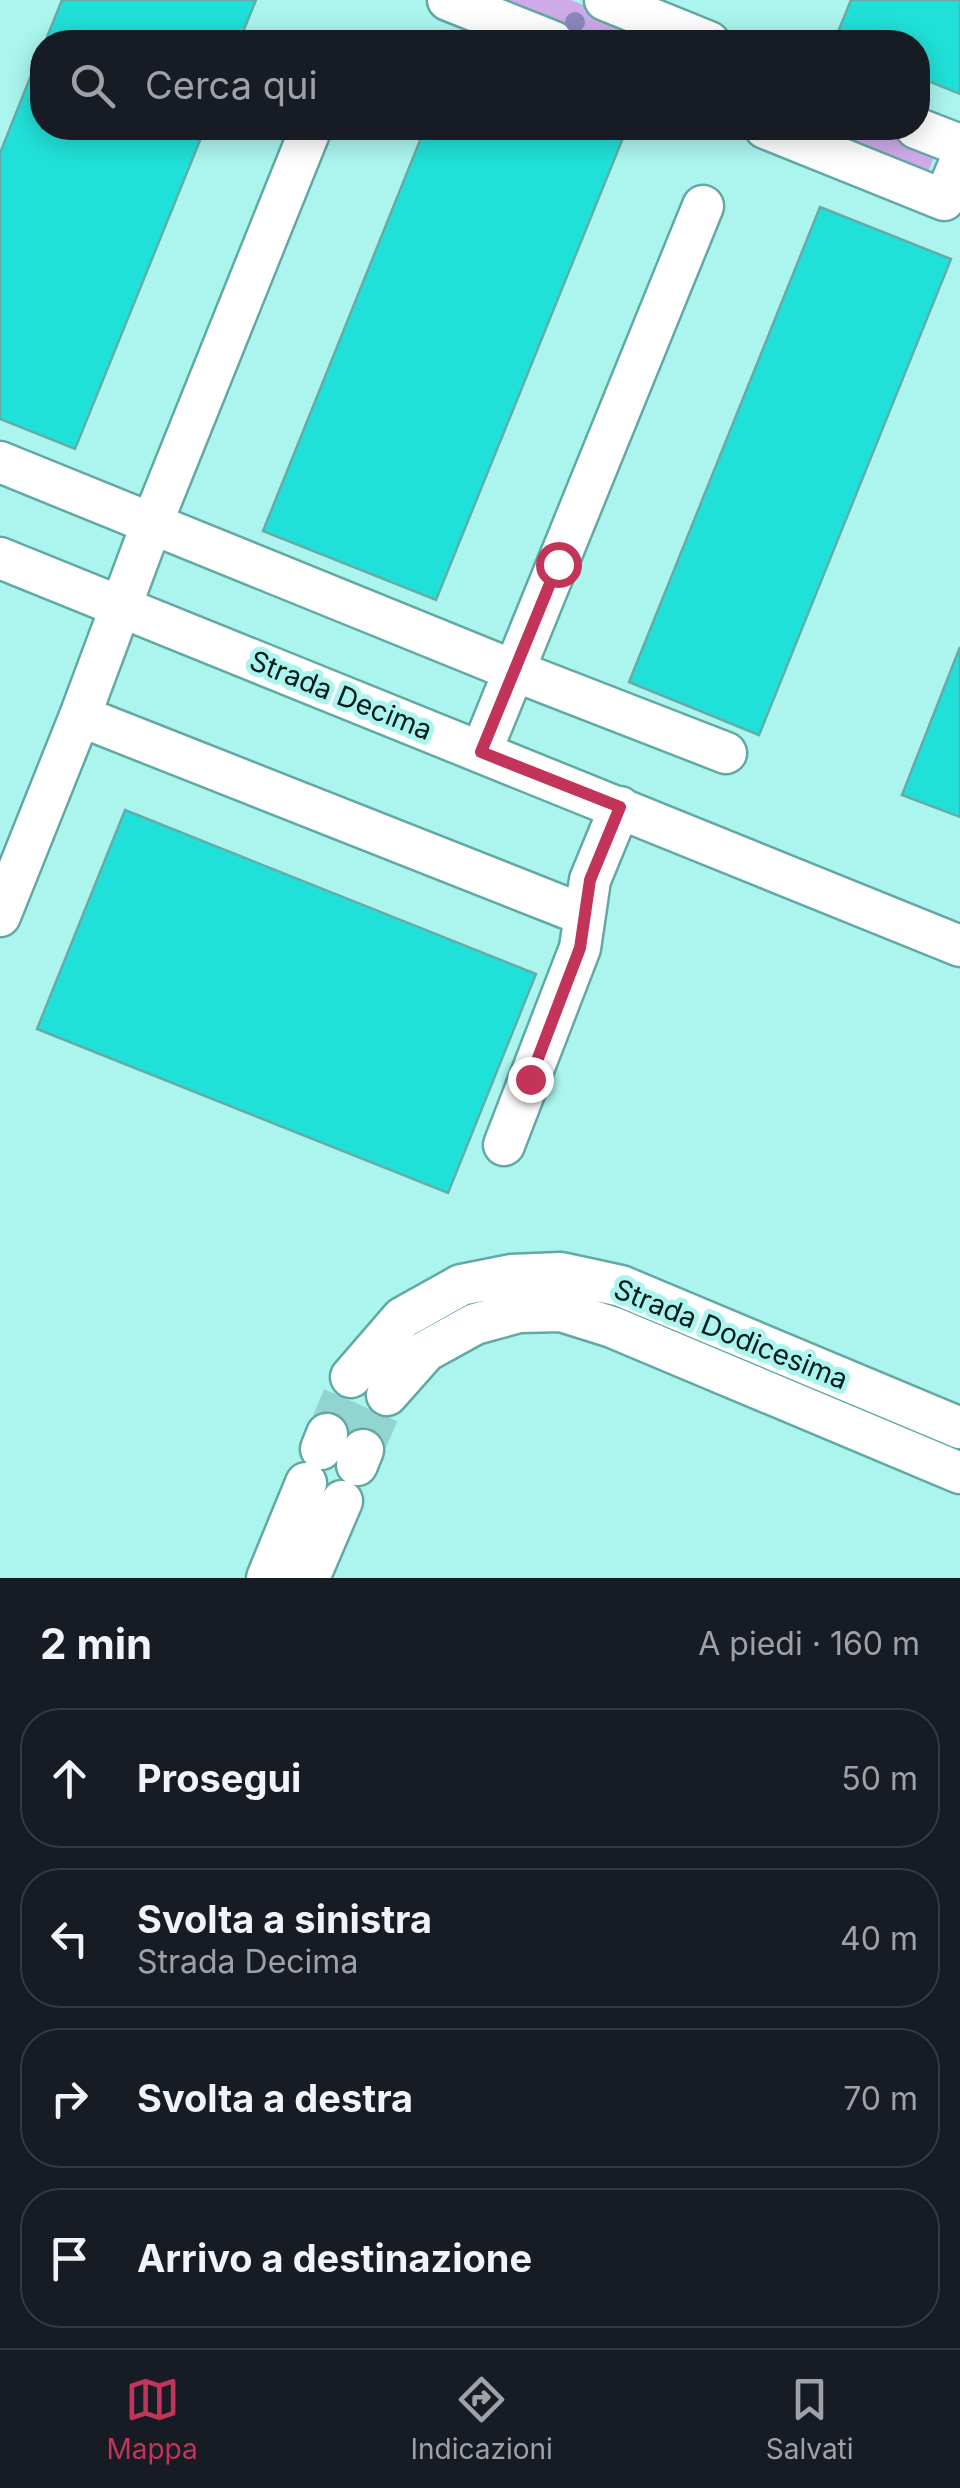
<!DOCTYPE html>
<html lang="it">
<meta charset="utf-8">
<style>
:root{--surface:#171b24;--page:#20242c;--text:#f1f3f6;--muted:#9ea1a6;--line:#363941;--accent:#c33459}
body{margin:0;font-family:Inter,sans-serif;background:var(--page);color:var(--text)}
.stop{position:absolute;width:30px;height:30px;margin:-22px;border:8px solid #c33459;border-radius:50%;background:#fff}
.stop.end{background:#c33459;border-color:#fff;box-shadow:0 2px 10px #0008}
.list{margin:0;padding:0;list-style:none}
h2{display:flex;justify-content:space-between;align-items:center;height:130px;margin:0;padding:0 40px;font-size:42px}
h2 small{font-size:32px;font-weight:400;color:var(--muted)}
.list li{display:grid;grid-template-columns:65px 1fr auto;gap:30px;align-items:center;box-sizing:border-box;height:140px;margin:0 20px 20px;padding:0 20px;border:2px solid var(--line);border-radius:40px}
.list b{display:block;font-size:38px;white-space:nowrap}
.list p{margin:0;font-size:32px;white-space:nowrap;color:var(--muted)}
.list em{font-size:32px;font-style:normal;color:var(--muted)}
.icon{flex:none;width:55px;height:55px;fill:none;stroke:currentColor;stroke-width:2;stroke-linecap:round;stroke-linejoin:round}
.map{position:relative;flex:none;width:960px;height:1578px;overflow:hidden}
.search{position:absolute;background:var(--surface);box-shadow:0 5px 25px #0003;left:30px;right:30px;top:30px;height:110px;display:flex;align-items:center;gap:25px;box-sizing:border-box;padding:0 35px;border-radius:40px;color:var(--muted);font-size:38px}
.sheet{height:770px;background:var(--surface)}
nav{display:flex;justify-content:space-around;align-items:center;box-sizing:border-box;height:140px;border-top:2px solid var(--line);background:var(--surface);font-size:28px;color:var(--muted)}
nav a{display:grid;justify-items:center;gap:5px}
nav .on{color:var(--accent)}
.map>svg:first-child{display:block}
.green{fill:#ceaae9}
.building{fill:#20e1d9;stroke:#65aca8;stroke-width:2.5}
.lines{fill:none;stroke-linecap:round;stroke-linejoin:round}
.minor-tunnel{stroke:#92d4cf;stroke-width:40;stroke-dasharray:40 20;stroke-linecap:butt}
.minor-casing{stroke:#62a9a4;stroke-width:45}
.minor{stroke:#fff;stroke-width:40}
.tree{fill:#8b88bf}
.route{stroke:#c33459;stroke-width:12}
.labels{text-anchor:middle;stroke-width:10;stroke-linejoin:round;paint-order:stroke}
.street-label{font-size:28px;fill:#001c1a;stroke:#acf5ef}
</style>
<div class="map">
<svg width="960" height="1578" viewBox="0 0 960 1578">
<rect width="100%" height="100%" fill="#acf5ef"/>
<!-- green -->
<path class="green" d="M480,0H571L635,26L628,42H584Z
M796,128H885L937,149L925,180Z"/>
<!-- building -->
<path class="building" d="M62,0H256L239,42H45Z
M851,0H960V94L918,77V42H834Z
M42,48V128H205L75,449L0,419V153Z
M425,128H627L436,600L263,531Z
M820,207L951,259L759,735L629,682Z
M960,647V817L902,795Z
M125,810L536,974L448,1193L37,1029Z"/>
<g class="lines">
<!-- minor-tunnel -->
<path class="minor-tunnel" d="M327,1434L351,1377
M363,1450L387,1395"/>
<defs>
<path id="minor" d="M448,0L554,42
M605,0L709,42
M765,128L944,200L960,162
M916,128L960,145
M0,462L515,671L726,753
M0,558L960,946
M80,716L152,523L311,128
M481,752L703,206
M0,916L80,716L584,915
M504,1145L580,948L590,880L620,807
M351,1377L402,1318L461,1285L511,1275L561,1273L621,1286L960,1428
M387,1395L426,1351L475,1324L519,1312L561,1311L612,1327L960,1473
M321,1449L327,1434
M357,1465L363,1450
M267,1578L306,1483
M309,1578L342,1501"/>
</defs>
<!-- minor casing -->
<use href="#minor" class="minor-casing"/>
<!-- minor -->
<use href="#minor" class="minor"/>
</g>
<!-- trees -->
<circle class="tree" cx="575" cy="22" r="10"/>
<g class="lines">
<!-- route -->
<path class="route" d="M530,1079L580,948L590,880L620,807L481,752L558,564"/>
</g>
<g class="labels">
<!-- street labels -->
<g class="street-label">
<text transform="translate(341 695) rotate(22)" y="10">Strada Decima</text>
<text transform="translate(731 1334) rotate(22)" y="10">Strada Dodicesima</text>
</g>
</g>
</svg>
<div class="stop" style="left:558px;top:564px"></div>
<div class="stop end" style="left:530px;top:1079px"></div>
<div class="search"><svg class="icon" aria-label="search" viewBox="0 0 24 24"><circle cx="10" cy="10" r="6"/><path d="M15 15l6 6"/></svg>Cerca qui</div>
</div>
<section class="sheet">
<h2>2 min<small>A piedi · 160 m</small></h2>
<ul class="list">
<li><svg class="icon" aria-label="ahead" viewBox="0 0 24 24"><path d="M12 20V5M6 11l6-6 6 6"/></svg><div><b>Prosegui</b></div><em>50 m</em></li>
<li><svg class="icon" aria-label="left" viewBox="0 0 24 24"><path d="M17 20v-9H6M10 6l-5 5 5 5"/></svg><div><b>Svolta a sinistra</b><p>Strada Decima</p></div><em>40 m</em></li>
<li><svg class="icon" aria-label="right" viewBox="0 0 24 24"><path d="M7 20v-9h11M14 6l5 5-5 5"/></svg><div><b>Svolta a destra</b></div><em>70 m</em></li>
<li><svg class="icon" aria-label="arrive" viewBox="0 0 24 24"><path d="M6 21V4h12l-3 4 3 4H6"/></svg><div><b>Arrivo a destinazione</b></div></li>
</ul>
</section>
<nav>
<a class="on"><svg class="icon" aria-label="map" viewBox="0 0 24 24"><path d="M3 6l6-2 6 2 6-2v14l-6 2-6-2-6 2zM9 4v14M15 6v14"/></svg>Mappa</a>
<a><svg class="icon" aria-label="directions" viewBox="0 0 24 24"><path d="M12 3l9 9-9 9-9-9zM9 14v-3h6M13 9l2 2-2 2"/></svg>Indicazioni</a>
<a><svg class="icon" aria-label="saved" viewBox="0 0 24 24"><path d="M7 4h10v16l-5-4-5 4z"/></svg>Salvati</a>
</nav>
